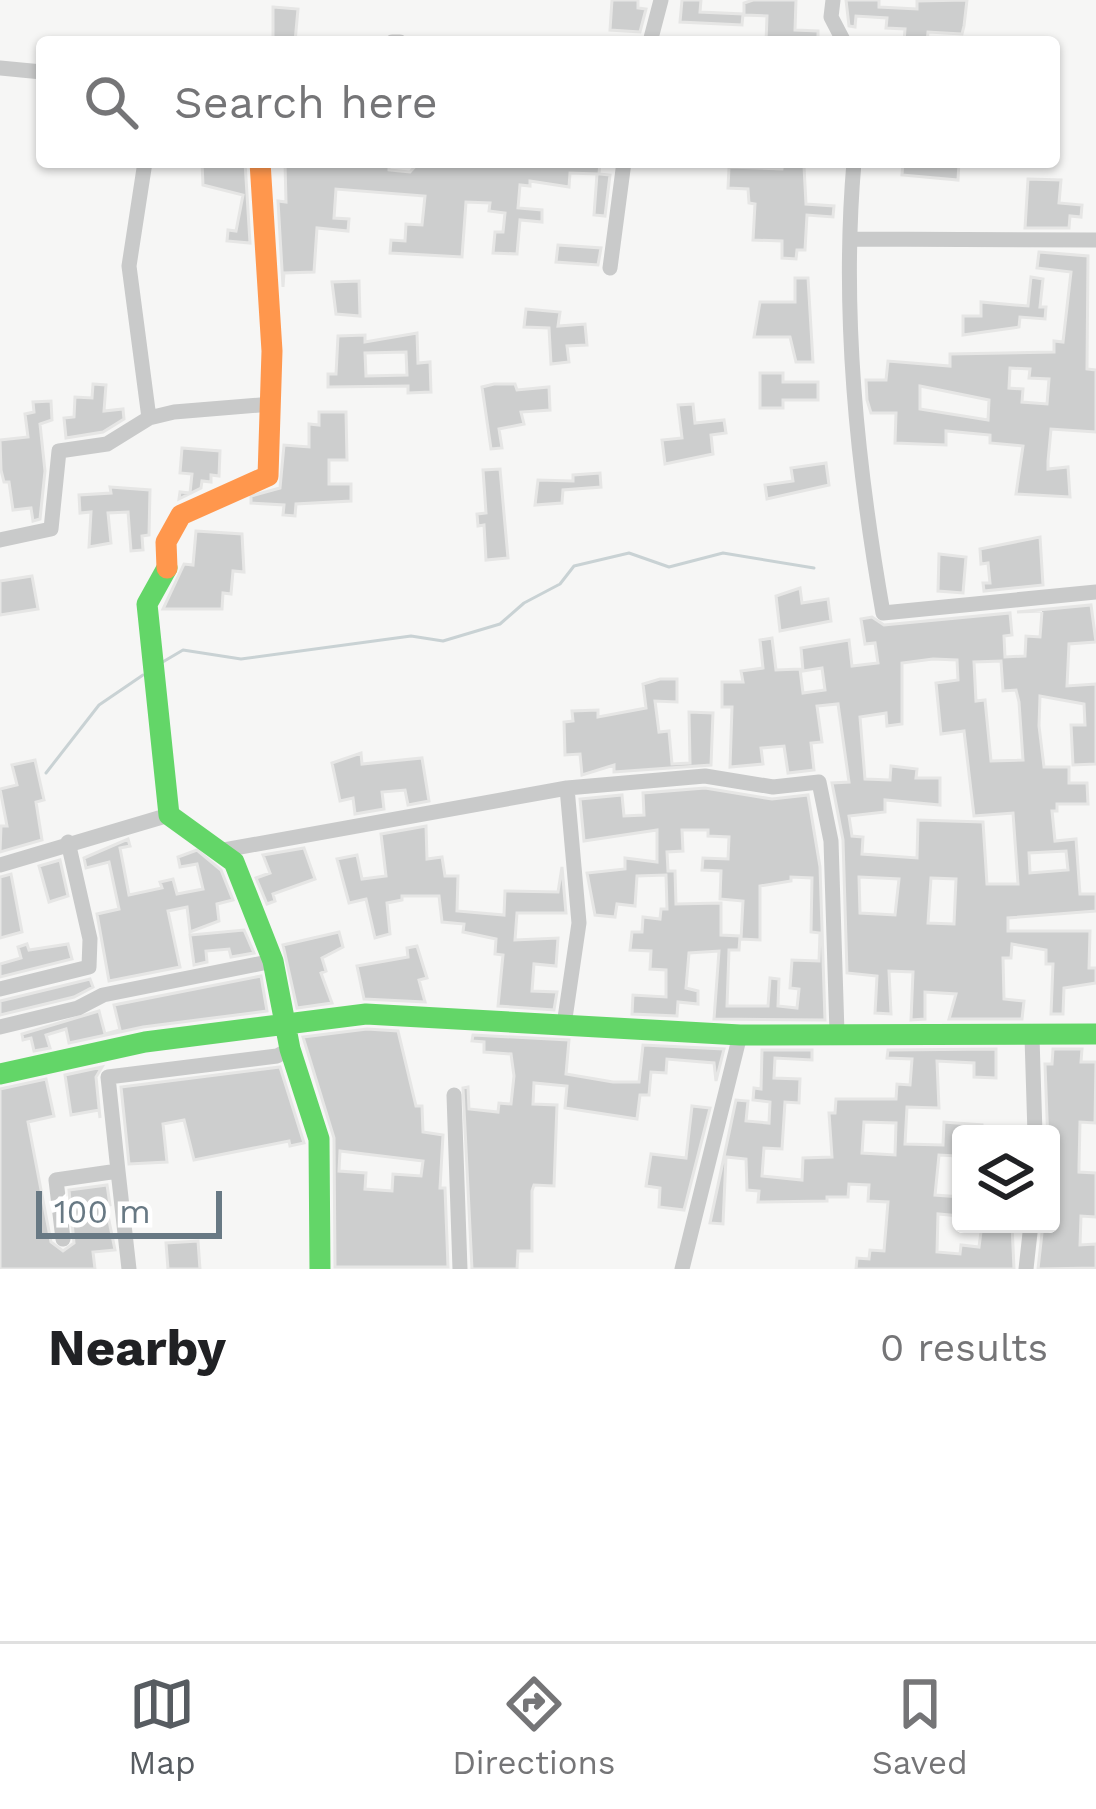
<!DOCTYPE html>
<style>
:root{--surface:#fff;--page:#f2f2f2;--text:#202124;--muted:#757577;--line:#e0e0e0;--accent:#575c61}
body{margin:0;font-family:"Work Sans",sans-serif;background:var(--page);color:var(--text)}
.controls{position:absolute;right:36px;bottom:36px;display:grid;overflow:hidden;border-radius:12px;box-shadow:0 3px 9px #0004}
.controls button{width:108px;height:108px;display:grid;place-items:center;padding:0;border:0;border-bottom:3px solid var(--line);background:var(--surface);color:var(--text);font:60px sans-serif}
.scale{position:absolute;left:36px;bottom:30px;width:186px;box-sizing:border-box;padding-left:12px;border:6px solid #687984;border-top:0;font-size:33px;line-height:42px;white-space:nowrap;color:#687984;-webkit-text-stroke:9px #fff;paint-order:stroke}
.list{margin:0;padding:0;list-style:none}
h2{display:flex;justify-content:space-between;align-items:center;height:156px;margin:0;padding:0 48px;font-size:51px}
h2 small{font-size:39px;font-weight:400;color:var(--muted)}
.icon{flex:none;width:66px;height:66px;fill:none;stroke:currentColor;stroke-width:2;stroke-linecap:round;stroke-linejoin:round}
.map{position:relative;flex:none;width:1096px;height:1269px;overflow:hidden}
.search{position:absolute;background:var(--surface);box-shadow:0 3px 9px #0004;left:36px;right:36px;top:36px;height:132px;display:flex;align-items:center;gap:30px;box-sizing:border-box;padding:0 42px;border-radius:12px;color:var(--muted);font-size:45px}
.sheet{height:372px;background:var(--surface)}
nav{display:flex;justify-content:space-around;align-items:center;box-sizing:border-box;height:168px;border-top:3px solid var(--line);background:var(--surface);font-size:33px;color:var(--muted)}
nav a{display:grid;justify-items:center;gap:6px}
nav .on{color:var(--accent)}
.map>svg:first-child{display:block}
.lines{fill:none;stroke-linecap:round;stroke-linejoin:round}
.stream{stroke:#c9d2d4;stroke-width:3}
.building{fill:#cdcece;stroke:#e6e6e5;stroke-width:3;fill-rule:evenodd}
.street{stroke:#c9caca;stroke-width:15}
.fast{stroke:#63d668;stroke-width:21}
.slow{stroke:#ff974d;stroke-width:21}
</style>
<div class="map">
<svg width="1096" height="1269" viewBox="0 0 1096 1269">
<rect width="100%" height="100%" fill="#f6f6f5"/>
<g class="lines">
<!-- stream -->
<path class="stream" d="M161,663L183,650L241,659L411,636L443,641L500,624L524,603L560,584L574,566L629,553L669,567L723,553L814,568
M46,773L99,705L143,675"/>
</g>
<!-- building -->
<path class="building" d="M612,0H638V8L646,9L640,32L610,30Z
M682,0H701L700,12L743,14L742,25L680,22Z
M753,0H796L795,30L818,31V42H766L767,16L744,15V3Z
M846,0H879V7L917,9V1L967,0L964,26L962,34L928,32L927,42H904L905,29L886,28L887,18L856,16L855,27L849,26Z
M273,7L298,9L295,42H273Z
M202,162H245L250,243L227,241L228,230L236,231L243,195L203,185Z
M346,162H389V170L410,172L419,162H600L599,174L610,175L605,216L594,215L597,174L570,173L569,187L530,181V186L520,185L518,208L542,210V222L520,220L517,254L493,253L495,232H503L505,213L489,211L490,203L466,202L462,257L390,253L391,240L405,241L406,224L422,225L425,196L336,189L334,218L349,219L348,231L317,228L314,272L284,273L283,287L278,201L286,202L285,163Z
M783,162L804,166L806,204L834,206L833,217L807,215L805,250H797L796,259L782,258V241L753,240L755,204L749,203L748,189L728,188L729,167L782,169Z
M903,162H959L958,180L902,175Z
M1028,179L1061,180L1059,203L1082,205L1081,217L1070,216L1069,228H1025Z
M558,245L601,248L598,265L556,262Z
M1039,252L1088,256L1087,369L1096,370V432L1051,429L1048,461V469L1068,467L1070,497L1016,494L1023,446L990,443V435L946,431V445L895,443L896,413H871L867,400L866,380H886L888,361L950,366V354L1054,352V341L1063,342L1071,272L1037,268ZM1010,368L1030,369L1029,378L1049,379L1047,404L1022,402L1023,389L1009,388ZM920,386L989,400L988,420L920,409Z
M1031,277L1043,279L1040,307H1046L1045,319L1020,317L1019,327L963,335V316H981V302L1028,306Z
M795,278H808L813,362H796L790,337H754L760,302H795Z
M359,281L360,316L336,314L332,282Z
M526,309L560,312L558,326L585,324L587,345L567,346L569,362L551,364L549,328L524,327Z
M417,333L418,363L430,362L431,392L408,393V386L328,387V374H336L338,336L365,335V342ZM406,352L407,375L366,376L365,353Z
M760,373H783V382H818V400H783V408H760Z
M93,384L106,385L104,411L123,409L124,419L103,432L66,438L64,418L74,417L75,397L92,398Z
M494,384H515L517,390L549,387L550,410L521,412L524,424L499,429L502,448L491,449L482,387Z
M51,401L52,420L40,424L45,471L40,519L33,521L31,508L13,510L9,482H4L1,470L0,440L28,437L25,414L34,412L33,402Z
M693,404L695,423L724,420L726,433L711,435L713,454L665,464L662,440L682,438L678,405Z
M319,412H346L347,460H329V484H351V501L296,504L295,516L283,515L284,505L251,503V496L280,488L284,445L309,447V424L319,425Z
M182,448L220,451L219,476L211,475V482L202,481L201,488L179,499L180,492L190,493L192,474L180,473Z
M826,463L829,485L767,499L765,485L793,481L791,468Z
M500,469L508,558L486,560L484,525L478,526L477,514L486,513L483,470Z
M600,473L601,487L563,490L562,503L535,505L538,480L573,481V475Z
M110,487L150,490L149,535L142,536L143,550L131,551L128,512L108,513L111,543L89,547L91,512L80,513L79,495L111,493Z
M196,531L242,534L244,572L233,571L231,594L223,593L222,609H163L184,564L193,565Z
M1040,537L1043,585L984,591L983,583H990L988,563L981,564L980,549Z
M939,554L966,557L963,593L938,591Z
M32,576L38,609L0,615V581Z
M800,588L802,603L828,599L831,621L780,631L776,596Z
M1091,605L1096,642L1069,644L1067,686L1096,684V764L1073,765L1071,725H1085L1084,704L1040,696L1039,726L1044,767H1069V783H1087L1088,804H1057V811H1052L1055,841L1076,839L1080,894H1096V911L1008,918V931H1090L1089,968H1096V983L1064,988L1063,1014H1051L1053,964H1046V950L1012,944L1011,958H1003L1004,999L1024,1001L1022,1019H949L956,994L925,992V1019L911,1020L913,972L889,971L891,1014L875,1013L877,976L847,973L843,840L832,783L849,782L838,704L817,706L822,742L811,743L814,770L788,773L784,746L761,748L763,764L730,767L732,707H722V682H743L741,671L763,668L760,640L772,638L776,670L800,669L803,693L825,690L822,668L803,671L801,648L849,640L852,666L878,663L875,643L865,644L861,619L872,617L884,625L1010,613L1012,635L1004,636L1005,657L1025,656L1026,636L1040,637L1042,611L1017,612ZM933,659L957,660L958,680L936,683L941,734L964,731L974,816L1013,813L1018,884H987L983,822L918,820L917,858L862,854L863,837L852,836L849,816L885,812V800L940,805V778H916L917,769L891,766L890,780L865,779L860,717L886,713L887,726L902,724V663ZM1001,661L1003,691L1016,690L1019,702L1023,760L991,761L985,700L976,701L974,662ZM1066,851L1068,870L1030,873L1029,853ZM859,877L899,879L895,915L860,913ZM931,878L956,879L954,924L928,923Z
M660,679H677V702L655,701L659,732L669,731L672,764L690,763L689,712L713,713L711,765L614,772V765L582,775L580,754L565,755L564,722L573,721L572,711L598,710V717L646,708L643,684Z
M361,753L362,764L422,758L429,801L408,805L405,790L382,792L384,809L355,814L353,798L340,801L332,763Z
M35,760L44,800L36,802L42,840L0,852L1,826H7L0,789L17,785L12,765Z
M705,788L772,799L808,795L820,867L825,1020L714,1019L719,951L689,953L686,988L698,991V1004L678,1002L677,1016L632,1014L633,995L666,997V970L650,969L651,951L630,950L632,932H642L643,917L660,919L661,909H667L666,875L637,876L635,906L617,904L615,917L595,915L587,873L625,869V858L657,862V830L584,841L580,799L622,795L624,816L644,815L643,793ZM682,830H708V836L729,837L728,859L703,858L702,870L721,871L720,899L743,901L741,939L760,940V886L791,881V877L812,878L811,932L820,933L819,961L792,960L790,988L799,989L797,1008L778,1006L779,979L770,978L768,1006H727L729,950H739L740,936L721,935V903L676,904L675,871H668L667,852L683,851Z
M426,826L427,859L442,857L445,876H458L457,911L504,915L505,891L558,892L562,867L566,913H517L515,940L558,938L556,966L534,964L532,991L557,992L554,1010L498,1006L503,955L495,954L496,939L463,932L464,924L442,922L439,896H402V900L387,903L390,934L375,938L366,899L349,903L337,859L357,855L362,879L386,876L381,834Z
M128,839L130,846L120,848L129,895L162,888L160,882L173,879L177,894L203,889L197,864L180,867L178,857L197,850L221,870L233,900L217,904L219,921L190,932L187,907L168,911L180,967L109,981L97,914L119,909L109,862L86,868L84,858Z
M304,848L315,879L273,894L275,901L267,904L256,878L270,873L263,855Z
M60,860L68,896L49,902L39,866Z
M11,874L22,932L0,938V877Z
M244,930L254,953L231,957L229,949L206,951L207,962L194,965L190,935Z
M339,932L343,947L322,958L326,971L321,973L332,1003L297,1008L283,945Z
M27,944L29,950L68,944L72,959L0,977V964L21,958L18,947Z
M417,946L427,978L419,980L425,1002L364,999L357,966L408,957L407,948Z
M261,976L267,1011L143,1027L69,1043L66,1029L46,1035L50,1048L34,1051L31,1038L23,1040L22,1034L99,1011L105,1034L120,1030L114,1005Z
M90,979L93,987L74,997L0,1015V1001Z
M367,1029L398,1031L416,1106H422L423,1132L443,1135L440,1188H445L448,1267H335L334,1138L303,1037ZM340,1151L423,1161L421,1176L393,1174L392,1191L365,1189L366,1173L339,1171Z
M473,1035L569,1040L566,1074L613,1082H639L643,1045L724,1049L716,1081L714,1063L667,1059L666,1073L651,1072L649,1095H640L637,1119L565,1108L567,1086L534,1083L533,1104L557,1105L554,1186L534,1185L532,1191V1251H518L517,1269H472L463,1088L468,1087L469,1109L498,1112L499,1103L511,1104L514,1076L511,1054L484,1052V1042L472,1041Z
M996,1049V1078L974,1077V1063L937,1061L939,1108L907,1107L905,1144L943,1145L944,1122L982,1125V1134H961L957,1156L939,1155L935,1195L961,1197V1216L938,1214L937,1252L960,1254L961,1245L979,1247L982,1224H1012L1014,1269H856L857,1258L869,1259L870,1250L884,1251L888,1202L868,1201L869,1185L849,1184L848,1197H827V1201L758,1202L759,1191L747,1190L746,1159L726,1157L723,1224L710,1223L736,1100L748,1101L746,1121L769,1123L770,1102L753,1100L754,1088L761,1089L762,1050H812V1060L775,1058L774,1078L800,1079L799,1103L785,1102L782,1149L764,1148L762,1176L802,1180L803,1158L832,1157L829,1113H835L836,1099H896L897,1084L910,1085L912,1059L887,1058L888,1050ZM864,1122L896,1123L895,1155L862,1153Z
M1053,1049H1082L1081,1062H1096L1095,1123L1080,1122L1079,1166V1172L1096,1173V1217L1081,1216L1080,1245L1096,1244V1268L1038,1269L1043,1224H1051L1045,1064H1052Z
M102,1067L96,1077L100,1118L99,1110L71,1115L65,1075Z
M280,1067L304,1143L290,1146L289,1141L194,1160L184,1120L163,1124L167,1162L129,1164L121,1087Z
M46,1079L54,1116L28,1122L51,1242L63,1251L74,1243L69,1190L107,1185L110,1205L106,1206L115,1250L93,1252L95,1269H0V1089Z
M692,1106L710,1108L684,1210L659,1207L660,1188L646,1186L651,1154L686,1158Z
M198,1241L200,1269H168L166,1243Z"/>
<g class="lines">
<!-- street -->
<path class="street" d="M833,0L831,17L844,42
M392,42H400
M650,42L661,0
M0,68L42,72
M145,162L129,266L149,418
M854,162C841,312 857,465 883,613L1096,592
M850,239L1096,240
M610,268L624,162
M0,540L51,529L59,451L107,444L149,418L174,412L272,404
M224,850L567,788
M0,865L169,815
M0,989L89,967L90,939L68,842
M564,1025L579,923L567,788L705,776L773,787L819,782L831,841L837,1033
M0,1027L78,1008L103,995L273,961
M1032,1037L1035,1134
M454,1095L460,1269
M118,1171L129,1269
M63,1239L56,1180L118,1171L108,1077L277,1056L290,1049
M682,1269L740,1035
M1026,1269L1031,1224"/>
<!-- fast -->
<path class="fast" d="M167,568L147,604L169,815L234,862L273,961L290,1049L319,1139L320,1269
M0,1074L145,1042L366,1014L740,1035L1096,1034"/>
<!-- slow -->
<path class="slow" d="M167,568L166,542L181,515L268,476L272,351L260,162"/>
</g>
</svg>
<div class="controls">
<button><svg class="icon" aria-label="layers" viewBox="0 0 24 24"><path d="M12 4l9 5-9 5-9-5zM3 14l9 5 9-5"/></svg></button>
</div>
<div class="scale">100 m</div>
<div class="search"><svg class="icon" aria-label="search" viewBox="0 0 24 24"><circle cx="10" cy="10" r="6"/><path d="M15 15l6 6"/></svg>Search here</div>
</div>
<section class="sheet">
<h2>Nearby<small>0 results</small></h2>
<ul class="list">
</ul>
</section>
<nav>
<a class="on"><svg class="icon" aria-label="map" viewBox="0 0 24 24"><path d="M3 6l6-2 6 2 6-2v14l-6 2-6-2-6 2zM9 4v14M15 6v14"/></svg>Map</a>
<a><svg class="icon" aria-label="directions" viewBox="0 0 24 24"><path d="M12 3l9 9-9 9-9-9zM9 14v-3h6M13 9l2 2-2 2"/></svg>Directions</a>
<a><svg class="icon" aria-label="saved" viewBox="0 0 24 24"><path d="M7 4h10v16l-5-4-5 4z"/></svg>Saved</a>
</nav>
